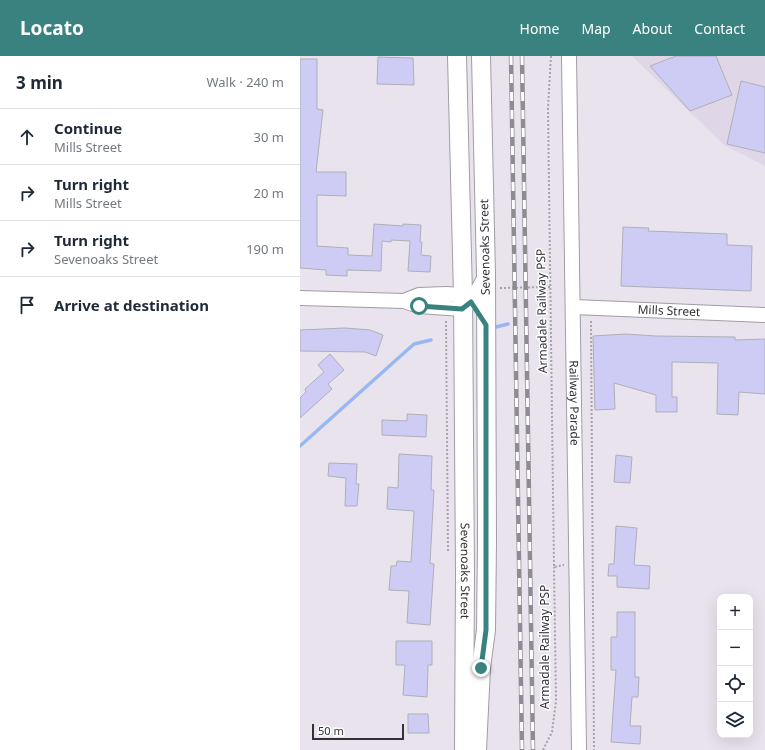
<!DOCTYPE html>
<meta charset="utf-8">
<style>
:root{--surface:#fff;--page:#f2f2f3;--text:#1f2937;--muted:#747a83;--line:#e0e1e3;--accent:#3a8280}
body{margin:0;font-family:"Noto Sans",sans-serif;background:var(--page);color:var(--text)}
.controls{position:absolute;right:12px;bottom:12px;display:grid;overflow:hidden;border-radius:8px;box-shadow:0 4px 16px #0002}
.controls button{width:36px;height:36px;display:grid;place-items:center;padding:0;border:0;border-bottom:1px solid var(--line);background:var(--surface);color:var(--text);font:20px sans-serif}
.scale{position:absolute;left:12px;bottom:10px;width:92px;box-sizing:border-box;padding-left:4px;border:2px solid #333135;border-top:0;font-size:11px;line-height:14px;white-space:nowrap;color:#333135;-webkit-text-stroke:3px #fff;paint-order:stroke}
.stop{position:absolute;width:12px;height:12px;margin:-9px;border:3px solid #3a8280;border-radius:50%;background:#fff}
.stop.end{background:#3a8280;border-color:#fff;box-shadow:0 1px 4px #0008}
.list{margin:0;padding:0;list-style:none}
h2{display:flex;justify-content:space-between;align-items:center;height:52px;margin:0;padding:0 16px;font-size:17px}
h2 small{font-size:13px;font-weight:400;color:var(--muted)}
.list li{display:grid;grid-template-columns:26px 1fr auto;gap:12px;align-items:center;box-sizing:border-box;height:56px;padding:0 16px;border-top:1px solid var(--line)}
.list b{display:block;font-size:15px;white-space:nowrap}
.list p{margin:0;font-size:13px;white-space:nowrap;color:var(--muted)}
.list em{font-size:13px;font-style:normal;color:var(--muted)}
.icon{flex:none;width:22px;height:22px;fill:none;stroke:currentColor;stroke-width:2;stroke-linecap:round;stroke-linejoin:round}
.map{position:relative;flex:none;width:465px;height:694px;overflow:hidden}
header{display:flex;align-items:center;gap:24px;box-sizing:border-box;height:56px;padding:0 20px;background:var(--accent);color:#fff}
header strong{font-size:19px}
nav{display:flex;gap:22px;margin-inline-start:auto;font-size:14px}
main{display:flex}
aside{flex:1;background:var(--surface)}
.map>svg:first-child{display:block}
.built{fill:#dfd6e7}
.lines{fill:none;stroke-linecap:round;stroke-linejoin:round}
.stream{stroke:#98b8f4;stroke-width:3.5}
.building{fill:#ceccf5;stroke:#afafb9}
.minor-casing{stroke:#a19ca5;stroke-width:16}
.major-casing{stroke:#a19ca5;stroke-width:20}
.path{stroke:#a6a2aa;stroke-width:2;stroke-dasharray:2 2;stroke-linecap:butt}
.minor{stroke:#fff;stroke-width:14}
.major{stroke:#fff;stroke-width:18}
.rail-casing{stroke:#8f8b93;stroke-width:4.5}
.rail{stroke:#fff;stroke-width:3;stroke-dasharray:9;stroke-linecap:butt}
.route{stroke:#3a8280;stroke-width:5}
.labels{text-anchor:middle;stroke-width:3;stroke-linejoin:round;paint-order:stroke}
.street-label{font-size:12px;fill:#333135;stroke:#fff}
</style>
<header>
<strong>Locato</strong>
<nav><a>Home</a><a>Map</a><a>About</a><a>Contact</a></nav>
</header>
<main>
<aside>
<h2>3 min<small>Walk · 240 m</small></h2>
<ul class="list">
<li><svg class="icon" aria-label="ahead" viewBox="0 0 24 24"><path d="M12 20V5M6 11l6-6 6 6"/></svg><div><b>Continue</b><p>Mills Street</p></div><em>30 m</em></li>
<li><svg class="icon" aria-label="right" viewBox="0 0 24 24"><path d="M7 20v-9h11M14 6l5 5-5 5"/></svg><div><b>Turn right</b><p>Mills Street</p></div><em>20 m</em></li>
<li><svg class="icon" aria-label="right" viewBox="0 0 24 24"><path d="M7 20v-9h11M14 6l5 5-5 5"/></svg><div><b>Turn right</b><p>Sevenoaks Street</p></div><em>190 m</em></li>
<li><svg class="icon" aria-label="arrive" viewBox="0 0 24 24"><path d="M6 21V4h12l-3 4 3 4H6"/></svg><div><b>Arrive at destination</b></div></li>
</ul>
</aside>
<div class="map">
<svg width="465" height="694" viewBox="0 0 465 694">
<rect width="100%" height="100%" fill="#e9e3ee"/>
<!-- built -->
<path class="built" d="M332,0H465V110L424,89Z"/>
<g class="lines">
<!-- stream -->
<path class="stream" d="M192,272L208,268
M0,390L114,288L131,284"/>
</g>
<!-- building -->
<path class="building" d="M376,0H416L432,39L390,55L350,10Z
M78,1L113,2L114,29L77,28Z
M0,3H17V53L23,54L16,116H46V140L17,139V190L48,192V199L72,200L74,168L103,170V168L121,169L120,186H122L121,199L131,200L130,216L108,215L110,185L91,184V186L82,185L81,215L47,214V220L26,219V214L0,212Z
M441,25L465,31V97L427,88Z
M323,171L349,172L348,175L427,178V189L452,190L451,235L321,230Z
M45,272L70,274L83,279L76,300L65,296L0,295V274Z
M325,278L356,280L435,281V284L465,283V338L439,336L438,359L417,358L418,307L372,306V341H377V356H356V339L314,327L315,353L295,354L293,280Z
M30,298L44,314L28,328L32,333L0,362V342L6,336L5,333L24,316L18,309Z
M107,358L127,359L126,381L82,379V364L107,365Z
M99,398L132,400L131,434H134L130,507L134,508L130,569L107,567L109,535L89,534L91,510H96L97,505L111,506L114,455L87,453L88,431L98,432Z
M316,399L332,401L330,427L314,426Z
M29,407L57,408L56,428H59L57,450H45L46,422L28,420Z
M316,470L337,472L334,509L350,510L349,533L317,531V520H308L309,508H314Z
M317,556H335V621H339L338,641H332L330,670H341L340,688L311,686L316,614H311V581H317Z
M96,585H132V609H128L127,641L103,639L105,609H96Z
M108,658H128L129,677H108Z"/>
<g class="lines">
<defs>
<g id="minor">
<path id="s1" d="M269,0L279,694"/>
<path d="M0,242L104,245L119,250L162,253L171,246L186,219"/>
<path d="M104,245L119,239L146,238L163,239L170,245"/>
<path id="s2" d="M274,251L465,259"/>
</g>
<g id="major">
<path id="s3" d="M157,0L163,239L165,519L164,694"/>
<path d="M177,694L181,612L186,574L187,485L186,218L181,0"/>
</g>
</defs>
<!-- minor casing -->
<use href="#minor" class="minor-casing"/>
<!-- major casing -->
<use href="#major" class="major-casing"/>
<!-- path -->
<path class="path" d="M251,0L248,52L254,511L264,509
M200,232L251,231
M146,265L148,495
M291,265L294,694
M243,694L252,676L256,645L254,511"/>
<!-- minor -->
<use href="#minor" class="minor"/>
<!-- major -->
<use href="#major" class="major"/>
<defs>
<path id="rail" d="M211,0L222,694
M222,0L233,694"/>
</defs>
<!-- rail casing -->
<use href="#rail" class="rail-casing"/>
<!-- rail -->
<use href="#rail" class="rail"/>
</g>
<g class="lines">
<!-- route -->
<path class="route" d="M119,250L162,253L171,246L186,269V574L181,612"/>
</g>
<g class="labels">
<!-- street labels -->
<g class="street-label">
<text transform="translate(185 191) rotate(-91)" y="4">Sevenoaks Street</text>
<text transform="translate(242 255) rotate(-91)" y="4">Armadale Railway PSP</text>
<text dy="4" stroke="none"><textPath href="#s2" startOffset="95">Mills Street</textPath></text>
<text dy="4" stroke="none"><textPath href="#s1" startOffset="347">Railway Parade</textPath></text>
<text dy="4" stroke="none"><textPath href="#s3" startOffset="515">Sevenoaks Street</textPath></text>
<text transform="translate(245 591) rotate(-90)" y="4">Armadale Railway PSP</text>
</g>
</g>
</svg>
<div class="controls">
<button>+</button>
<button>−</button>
<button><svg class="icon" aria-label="locate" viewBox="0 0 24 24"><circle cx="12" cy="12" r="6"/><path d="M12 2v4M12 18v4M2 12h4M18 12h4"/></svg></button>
<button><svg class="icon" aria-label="layers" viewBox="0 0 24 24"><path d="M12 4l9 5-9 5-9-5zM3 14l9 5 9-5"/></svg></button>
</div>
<div class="scale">50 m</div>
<div class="stop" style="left:119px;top:250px"></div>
<div class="stop end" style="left:181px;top:612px"></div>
</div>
</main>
